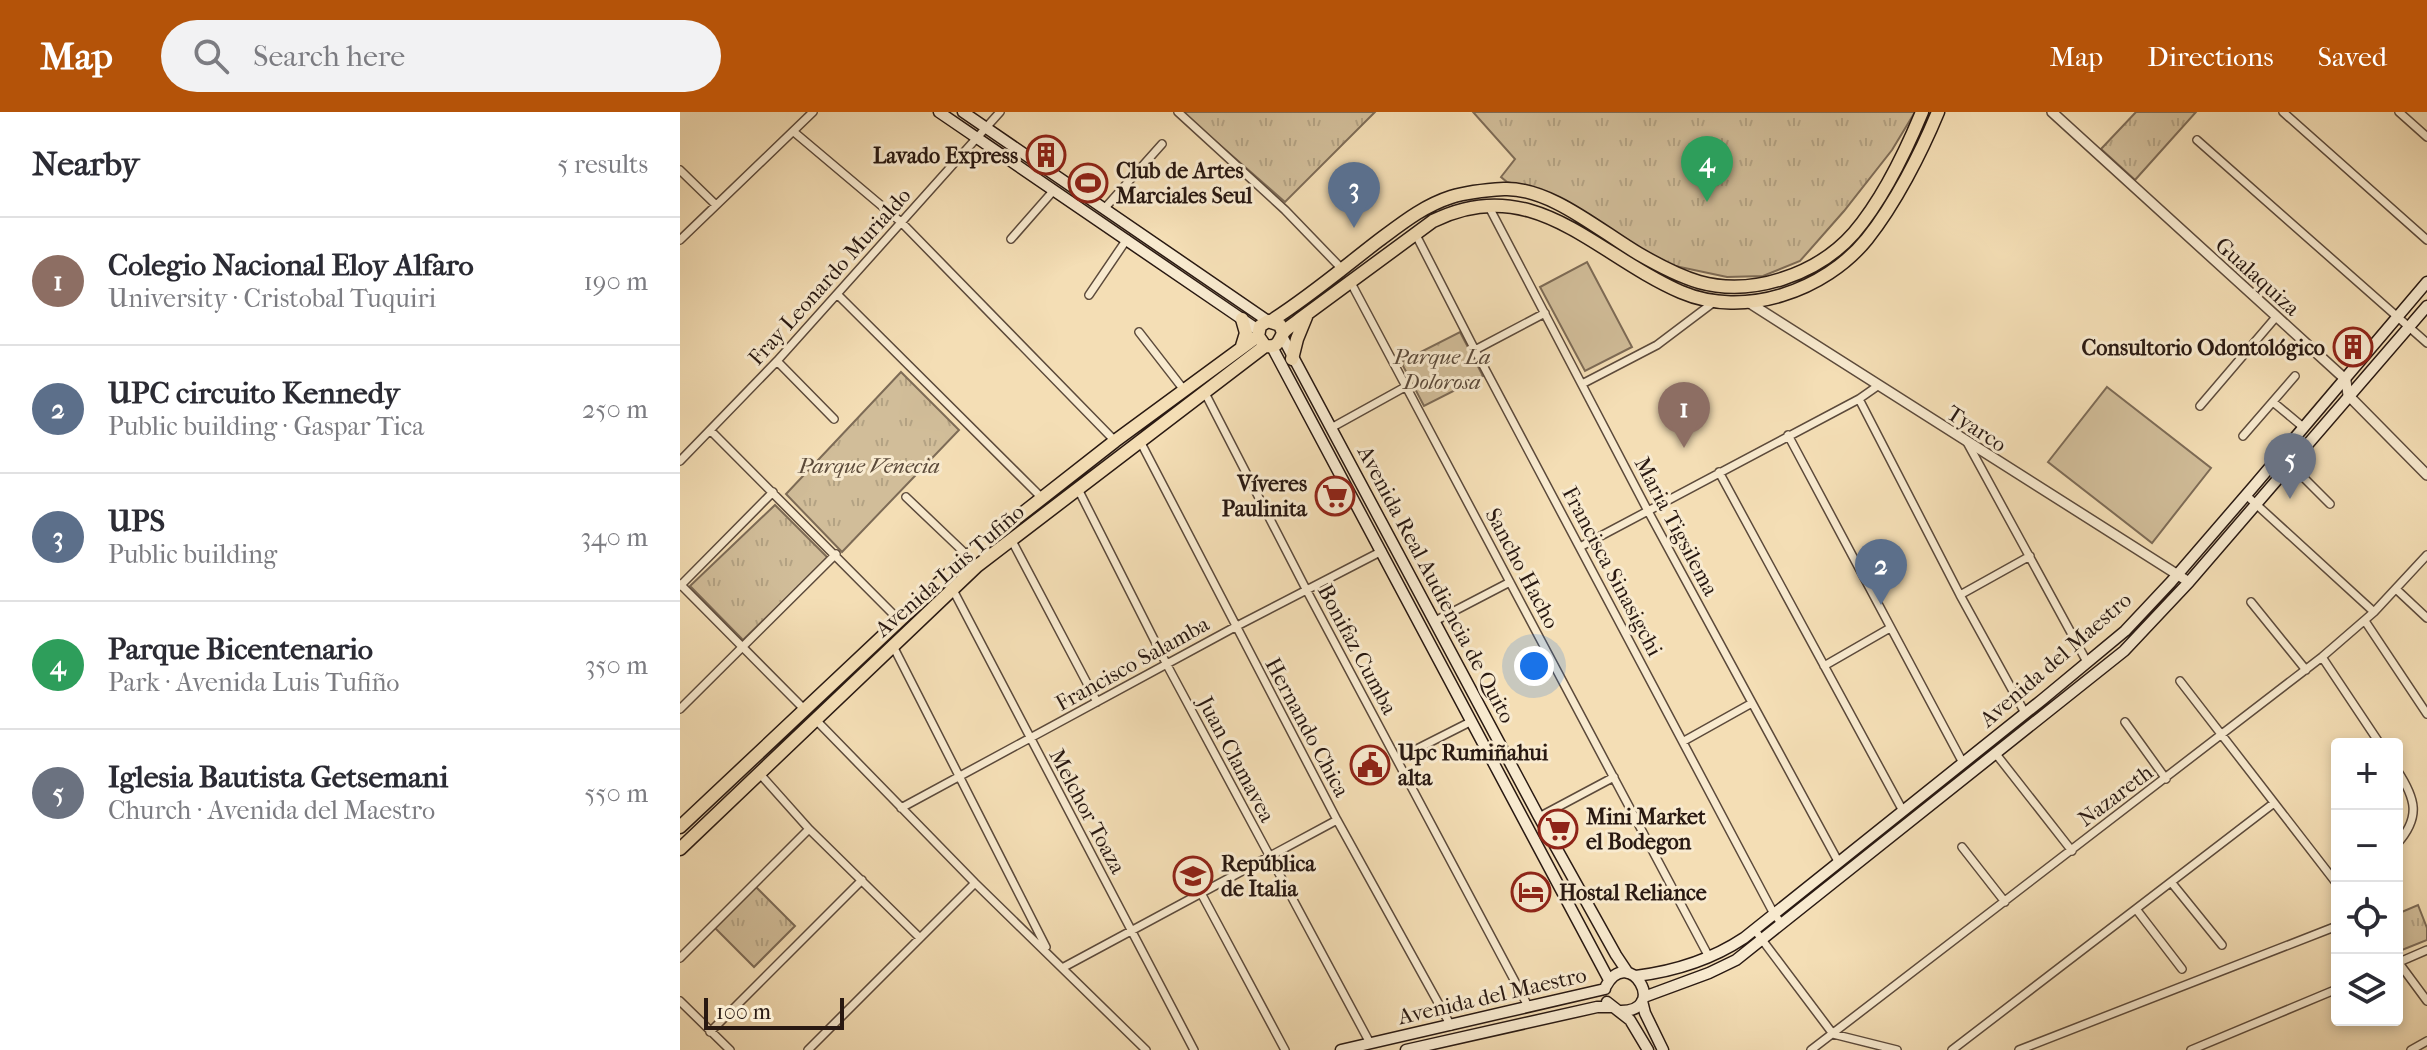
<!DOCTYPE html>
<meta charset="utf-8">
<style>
:root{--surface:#fff;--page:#f2f2f3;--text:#2b2b33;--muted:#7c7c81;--line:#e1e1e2;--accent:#b45309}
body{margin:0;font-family:"IM FELL French Canon",serif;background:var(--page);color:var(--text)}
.controls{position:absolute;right:24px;bottom:24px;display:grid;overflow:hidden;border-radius:8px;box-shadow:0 4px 12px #0003}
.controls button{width:72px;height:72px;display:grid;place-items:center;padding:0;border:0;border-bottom:2px solid var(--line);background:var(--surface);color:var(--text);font:40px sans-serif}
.scale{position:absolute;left:24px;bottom:20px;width:140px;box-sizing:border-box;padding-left:8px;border:4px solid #291912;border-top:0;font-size:22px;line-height:28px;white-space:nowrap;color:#291912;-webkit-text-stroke:6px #f8eacf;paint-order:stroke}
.you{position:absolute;left:854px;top:554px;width:28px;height:28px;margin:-20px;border:6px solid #fff;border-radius:50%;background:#1a73e8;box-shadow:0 0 0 12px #1a73e833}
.badge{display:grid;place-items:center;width:52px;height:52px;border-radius:50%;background:var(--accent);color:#fff;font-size:26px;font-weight:700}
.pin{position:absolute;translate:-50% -66px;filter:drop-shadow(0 2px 4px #0008)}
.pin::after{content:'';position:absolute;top:42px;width:28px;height:24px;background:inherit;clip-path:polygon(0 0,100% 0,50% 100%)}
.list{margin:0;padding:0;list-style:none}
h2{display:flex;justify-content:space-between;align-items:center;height:104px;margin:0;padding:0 32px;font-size:34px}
h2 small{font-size:26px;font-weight:400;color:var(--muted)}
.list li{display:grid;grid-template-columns:52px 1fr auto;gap:24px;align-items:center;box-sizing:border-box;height:128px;padding:0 32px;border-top:2px solid var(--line)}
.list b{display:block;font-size:30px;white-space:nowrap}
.list p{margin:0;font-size:26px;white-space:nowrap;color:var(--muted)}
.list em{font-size:26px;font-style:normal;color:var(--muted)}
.icon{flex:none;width:44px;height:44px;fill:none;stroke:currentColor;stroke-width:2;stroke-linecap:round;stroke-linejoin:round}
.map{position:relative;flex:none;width:1747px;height:938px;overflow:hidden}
header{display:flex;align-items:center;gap:48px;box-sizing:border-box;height:112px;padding:0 40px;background:var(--accent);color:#fff}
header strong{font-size:38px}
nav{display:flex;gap:44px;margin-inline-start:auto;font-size:28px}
.search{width:560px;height:72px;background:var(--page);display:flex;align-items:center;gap:20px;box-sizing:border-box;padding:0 28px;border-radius:44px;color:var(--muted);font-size:30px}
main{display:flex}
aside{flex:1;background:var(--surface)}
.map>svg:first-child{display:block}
.grass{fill:url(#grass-tufts);stroke:#7d6b56;stroke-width:2}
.pitch{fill:#d1bd99;stroke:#7d6b56;stroke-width:2}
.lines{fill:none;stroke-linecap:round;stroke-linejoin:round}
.minor-casing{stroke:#5c4a3b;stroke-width:10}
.tertiary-casing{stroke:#5c4a3b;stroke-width:12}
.secondary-casing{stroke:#291912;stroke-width:13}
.primary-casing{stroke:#291912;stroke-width:15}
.minor{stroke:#f8eacf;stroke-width:7}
.tertiary{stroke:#f8eacf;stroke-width:9}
.secondary{stroke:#f8eacf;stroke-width:10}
.primary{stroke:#f4deb5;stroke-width:12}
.labels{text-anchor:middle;stroke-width:6;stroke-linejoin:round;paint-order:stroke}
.poi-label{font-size:22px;font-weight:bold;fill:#291912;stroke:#f8eacf;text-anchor:start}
.street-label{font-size:22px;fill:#291912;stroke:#f8eacf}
.park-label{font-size:22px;font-style:italic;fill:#5b4a3a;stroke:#f8eacf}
</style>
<header>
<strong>Map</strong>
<div class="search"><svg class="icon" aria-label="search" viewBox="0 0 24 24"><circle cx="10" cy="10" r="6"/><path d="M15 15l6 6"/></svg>Search here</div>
<nav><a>Map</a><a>Directions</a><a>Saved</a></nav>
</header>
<main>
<aside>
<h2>Nearby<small>5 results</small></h2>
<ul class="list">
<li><span class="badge" style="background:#8d6e63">1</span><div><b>Colegio Nacional Eloy Alfaro</b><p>University · Cristobal Tuquiri</p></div><em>190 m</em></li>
<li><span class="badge" style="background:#5c6f8a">2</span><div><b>UPC circuito Kennedy</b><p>Public building · Gaspar Tica</p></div><em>250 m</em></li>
<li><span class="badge" style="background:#5c6f8a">3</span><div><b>UPS</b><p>Public building</p></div><em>340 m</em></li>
<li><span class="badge" style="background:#2e9e5b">4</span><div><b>Parque Bicentenario</b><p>Park · Avenida Luis Tufiño</p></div><em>350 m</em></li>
<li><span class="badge" style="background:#6b7280">5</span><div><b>Iglesia Bautista Getsemani</b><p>Church · Avenida del Maestro</p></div><em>550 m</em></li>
</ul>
</aside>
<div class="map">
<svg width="1747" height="938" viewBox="0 0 1747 938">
<defs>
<pattern id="grass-tufts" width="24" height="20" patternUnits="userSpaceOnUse" patternTransform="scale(2)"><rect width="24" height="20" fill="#d1bd99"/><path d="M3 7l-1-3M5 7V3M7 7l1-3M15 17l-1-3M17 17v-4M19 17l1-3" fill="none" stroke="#b3a283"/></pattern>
</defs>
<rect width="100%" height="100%" fill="#f4deb5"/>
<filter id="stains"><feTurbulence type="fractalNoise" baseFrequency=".0025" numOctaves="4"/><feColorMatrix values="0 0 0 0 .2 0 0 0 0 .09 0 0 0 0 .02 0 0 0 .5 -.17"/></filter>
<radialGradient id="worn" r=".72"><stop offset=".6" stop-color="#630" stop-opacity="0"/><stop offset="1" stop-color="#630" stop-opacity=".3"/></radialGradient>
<!-- grass -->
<path class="grass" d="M502,0H695L605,90Z
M793,0H1235L1212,38L1164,99L1120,149L1083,164L1047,165L981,151L867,80L827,70L821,65L835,47Z
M1456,0H1516L1455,68L1421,37Z
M780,220L803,264L744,294L721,250Z
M221,260L279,318L162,440L106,382Z
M95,393L148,446L63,528L10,474Z
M73,772L115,814L74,855L32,813Z
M1738,793L1747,816V828L1717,840V802Z"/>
<!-- pitch -->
<path class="pitch" d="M907,150L952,235L905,259L860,175Z
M1427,275L1531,356L1472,431L1368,350Z"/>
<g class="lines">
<defs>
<path id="minor" d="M498,0L605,98L662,157
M1603,0L1747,128
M1719,0L1747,25
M114,20L222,111L435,329
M1517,28L1747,231
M0,58L36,93
M809,95L968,399L1159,751
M424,97L482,32
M735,121L795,238L1094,802L1102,812
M331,127L374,78
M0,128L133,0
M670,169L1029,845
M158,183L362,386
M409,183L447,127
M459,220L504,278
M795,238L865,201
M97,249L154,307
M902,272L977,233L1034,190
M525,281L627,479L848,894
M1179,287L1280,483L1345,601
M1593,290L1623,315
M1520,294L1596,205
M651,316L725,275
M31,319L219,508
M1108,323L1283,651
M1563,324L1615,264
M460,329L657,708L771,914
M1288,332L1407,550
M0,349L97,249L320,0
M1610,352L1650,392
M1039,360L1223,699
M398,377L487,553L690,931
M1566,383L1694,500
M226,385L290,446
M331,427L417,590
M900,435L1179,287L1199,273
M0,472L125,598
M0,474L93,380
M272,476L514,938
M1716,477L1747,506
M1280,483L1350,444
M1571,490L1626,558
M755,509L830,470
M1685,509L1747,602
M212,532L366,835
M1642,545L1700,632
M1144,554L1210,516
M1500,569L1657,772
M0,597L156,442
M135,607L295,771L466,938
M1445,610L1486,667
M1004,629L1072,591
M1316,642L1392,739
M717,647L792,609
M1717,658C1736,687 1741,705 1717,732
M79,661L129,717L240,826
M221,696L555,515L702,439
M859,705L934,665
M1282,735L1325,790
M1491,770L1542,833
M521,781L605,938
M1456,797L1502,857
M1074,817L1153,922
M0,846L129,717
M1717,851L1747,838
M1719,851L1747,889
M384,855L657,708
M0,889L50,938
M30,920L182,768
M1153,922L1217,938
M128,938L295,771
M1131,938L1642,545L1694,500L1747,443
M1272,938L1594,691
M1339,938L1657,814
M1511,938L1657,877
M1731,938L1747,929"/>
<path id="tertiary" d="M1372,0L1664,266L1666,269L1668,283L1747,363
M1068,190L1509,470"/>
<path id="secondary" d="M259,0L578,218
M283,0L588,209
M603,226L859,705L936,843L948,861
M592,235L929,868
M956,864C996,859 1031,848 1064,826L1363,587L1445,519L1491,470L1573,375L1747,170
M926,874C949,832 990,900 940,899
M964,885L1029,861L1056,848L1444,539L1509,470L1747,194
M962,889L965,901L983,938
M927,890L950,908L968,938
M661,938L925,877
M726,938L917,895H931"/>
<path id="primary" d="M562,207L566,221L562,234
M591,209C629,185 663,156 698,129C721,112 743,94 771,85C787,80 807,78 824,77C870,75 921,120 959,142C978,153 999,164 1019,170C1073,185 1138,162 1174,121C1203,87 1225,41 1242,0
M603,221L600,213L588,209L580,214L578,224L585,234C599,236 598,229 604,220C608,215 616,211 620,207L753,109C854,59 915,143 1001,180C1064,207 1145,179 1187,127C1215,92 1241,41 1258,0
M612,247L617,227L626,205
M0,715L288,444L435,329L578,224
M0,737L297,454L585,234"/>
</defs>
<!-- minor casing -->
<use href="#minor" class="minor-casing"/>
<!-- tertiary casing -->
<use href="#tertiary" class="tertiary-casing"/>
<!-- secondary casing -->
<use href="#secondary" class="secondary-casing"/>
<!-- primary casing -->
<use href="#primary" class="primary-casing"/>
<!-- minor -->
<use href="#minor" class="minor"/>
<!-- tertiary -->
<use href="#tertiary" class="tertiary"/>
<!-- secondary -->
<use href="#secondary" class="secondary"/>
<!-- primary -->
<use href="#primary" class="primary"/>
</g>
<!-- icons -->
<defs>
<symbol id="building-ring" viewBox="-11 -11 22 22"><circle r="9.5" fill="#f8eacf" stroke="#8f2418" stroke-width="1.5"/><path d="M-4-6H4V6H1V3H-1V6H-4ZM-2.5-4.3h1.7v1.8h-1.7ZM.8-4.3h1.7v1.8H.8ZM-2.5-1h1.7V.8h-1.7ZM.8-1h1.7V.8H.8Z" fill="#8f2418"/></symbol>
<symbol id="stadium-ring" viewBox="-11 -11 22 22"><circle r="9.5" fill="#f8eacf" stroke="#8f2418" stroke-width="1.5"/><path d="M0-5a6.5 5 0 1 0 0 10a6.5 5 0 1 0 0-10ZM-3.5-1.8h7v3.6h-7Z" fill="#8f2418"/></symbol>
<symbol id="supermarket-ring" viewBox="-11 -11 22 22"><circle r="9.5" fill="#f8eacf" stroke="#8f2418" stroke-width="1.5"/><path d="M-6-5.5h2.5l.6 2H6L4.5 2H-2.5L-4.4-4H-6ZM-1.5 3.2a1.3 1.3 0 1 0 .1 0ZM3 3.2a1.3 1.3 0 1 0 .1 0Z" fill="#8f2418"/></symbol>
<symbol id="civic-ring" viewBox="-11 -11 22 22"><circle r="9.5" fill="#f8eacf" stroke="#8f2418" stroke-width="1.5"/><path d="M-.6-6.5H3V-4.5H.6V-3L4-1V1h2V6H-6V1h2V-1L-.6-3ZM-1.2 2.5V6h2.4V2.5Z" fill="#8f2418"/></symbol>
<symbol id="school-ring" viewBox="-11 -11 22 22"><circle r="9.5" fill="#f8eacf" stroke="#8f2418" stroke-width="1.5"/><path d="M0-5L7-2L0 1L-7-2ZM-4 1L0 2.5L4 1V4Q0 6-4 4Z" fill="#8f2418"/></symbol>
<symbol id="hotel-ring" viewBox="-11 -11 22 22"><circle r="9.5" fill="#f8eacf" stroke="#8f2418" stroke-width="1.5"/><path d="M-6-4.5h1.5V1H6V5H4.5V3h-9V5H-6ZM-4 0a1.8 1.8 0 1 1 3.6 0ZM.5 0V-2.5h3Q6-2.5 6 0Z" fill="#8f2418"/></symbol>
</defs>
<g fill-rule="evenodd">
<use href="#building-ring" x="344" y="21" width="44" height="44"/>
<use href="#stadium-ring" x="386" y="49" width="44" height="44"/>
<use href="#building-ring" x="1651" y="213" width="44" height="44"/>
<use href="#supermarket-ring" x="633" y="362" width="44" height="44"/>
<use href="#civic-ring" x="668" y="631" width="44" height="44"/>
<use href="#supermarket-ring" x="856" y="695" width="44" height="44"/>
<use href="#school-ring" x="491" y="742" width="44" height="44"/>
<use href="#hotel-ring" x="829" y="758" width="44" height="44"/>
</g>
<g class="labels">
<!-- poi labels -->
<g class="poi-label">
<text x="338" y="51" text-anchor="end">Lavado Express</text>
<text x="436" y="66">Club de Artes<tspan x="436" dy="25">Marciales Seul</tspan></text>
<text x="1645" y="243" text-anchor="end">Consultorio Odontológico</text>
<text x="627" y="379" text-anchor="end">Víveres<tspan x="627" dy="25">Paulinita</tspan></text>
<text x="718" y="648">Upc Rumiñahui<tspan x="718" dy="25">alta</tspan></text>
<text x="906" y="712">Mini Market<tspan x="906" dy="25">el Bodegon</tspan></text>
<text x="541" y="759">República<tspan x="541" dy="25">de Italia</tspan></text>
<text x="879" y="788">Hostal Reliance</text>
</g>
<!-- street labels -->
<g class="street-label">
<text transform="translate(149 164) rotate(-48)" y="8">Fray Leonardo Murialdo</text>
<text transform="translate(1578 164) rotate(42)" y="8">Gualaquiza</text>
<text transform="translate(1297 316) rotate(33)" y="8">Tyarco</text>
<text transform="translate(997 414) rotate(62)" y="8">Maria Tigsilema</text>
<text transform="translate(843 456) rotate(62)" y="8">Sancho Hacho</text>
<text transform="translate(269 458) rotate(-41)" y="8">Avenida Luis Tufiño</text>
<text transform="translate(933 459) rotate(62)" y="8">Francisca Sinasigchi</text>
<text transform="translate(757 472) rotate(62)" y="8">Avenida Real Audiencia de Quito</text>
<text transform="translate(678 537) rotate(62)" y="8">Bonifaz Cumba</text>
<text transform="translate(1375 547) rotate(-41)" y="8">Avenida del Maestro</text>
<text transform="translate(452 551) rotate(-29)" y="8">Francisco Salamba</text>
<text transform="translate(628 615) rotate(62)" y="8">Hernando Chica</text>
<text transform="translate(557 647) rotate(62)" y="8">Juan Clamavea</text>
<text transform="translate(1435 683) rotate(-37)" y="8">Nazareth</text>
<text transform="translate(408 699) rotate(62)" y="8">Melchor Toaza</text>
<text transform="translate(812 883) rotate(-13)" y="8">Avenida del Maestro</text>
</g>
<!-- park labels -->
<g class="park-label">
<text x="762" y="252">Parque La<tspan x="762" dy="25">Dolorosa</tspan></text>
<text x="189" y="361">Parque Venecia</text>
</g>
</g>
<rect width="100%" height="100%" filter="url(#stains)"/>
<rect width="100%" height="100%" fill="url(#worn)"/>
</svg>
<div class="controls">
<button>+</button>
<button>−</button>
<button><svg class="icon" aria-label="locate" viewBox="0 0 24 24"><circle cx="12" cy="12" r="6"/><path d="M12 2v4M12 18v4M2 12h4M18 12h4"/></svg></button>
<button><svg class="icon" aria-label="layers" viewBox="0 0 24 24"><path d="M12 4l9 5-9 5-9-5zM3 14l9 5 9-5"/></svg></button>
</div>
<div class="scale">100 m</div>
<div class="you"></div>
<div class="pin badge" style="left:1004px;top:336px;background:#8d6e63">1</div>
<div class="pin badge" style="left:1201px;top:493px;background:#5c6f8a">2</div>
<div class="pin badge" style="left:674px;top:116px;background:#5c6f8a">3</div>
<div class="pin badge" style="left:1027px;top:90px;background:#2e9e5b">4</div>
<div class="pin badge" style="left:1610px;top:387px;background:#6b7280">5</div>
</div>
</main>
